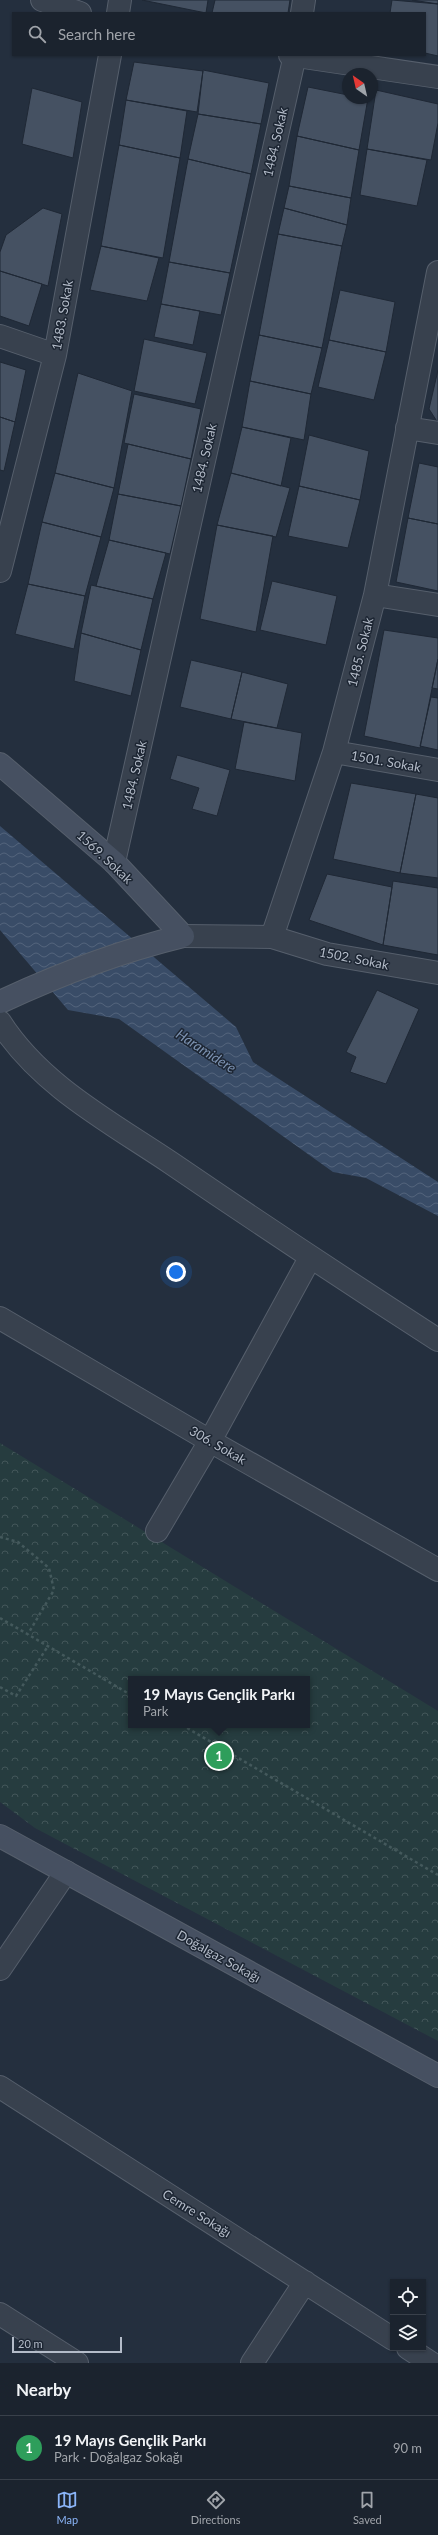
<!DOCTYPE html>
<meta charset="utf-8">
<style>
:root{--surface:#1b232e;--page:#282f3a;--text:#f1f3f6;--muted:#a0a4aa;--line:#39404a;--accent:#8ab4f8}
body{margin:0;font-family:Lato,sans-serif;background:var(--page);color:var(--text)}
.controls{position:absolute;right:12px;bottom:12px;display:grid;overflow:hidden;border-radius:0px;box-shadow:0 1px 3px #0004}
.controls button{width:36px;height:36px;display:grid;place-items:center;padding:0;border:0;border-bottom:1px solid var(--line);background:var(--surface);color:var(--text);font:20px sans-serif}
.compass{position:absolute;left:342px;top:68px;width:36px;height:36px;border-radius:50%;background:var(--surface);box-shadow:0 1px 3px #0004;rotate:326deg}
.scale{position:absolute;left:12px;bottom:10px;width:110px;box-sizing:border-box;padding-left:4px;border:2px solid #b4bcc9;border-top:0;font-size:11px;line-height:14px;white-space:nowrap;color:#b4bcc9;-webkit-text-stroke:3px #1d2633;paint-order:stroke}
.you{position:absolute;left:176px;top:1272px;width:14px;height:14px;margin:-10px;border:3px solid #fff;border-radius:50%;background:#1a73e8;box-shadow:0 0 0 6px #1a73e833}
.badge{display:grid;place-items:center;width:26px;height:26px;border-radius:50%;background:var(--accent);color:#fff;font-size:13px;font-weight:700}
.pin{position:absolute;translate:-50% -50%;border:2px solid #fff;box-shadow:0 1px 4px #0006}
.popup{position:absolute;left:128px;top:1676px;width:182px;height:52px;box-sizing:border-box;display:grid;place-content:center;border-radius:0px;background:var(--surface);filter:drop-shadow(0 1px 3px #0005);font-size:13px;white-space:nowrap;color:var(--muted)}
.popup b{font-size:15px;color:var(--text)}
.popup::after{content:'';position:absolute;left:50%;top:100%;margin-left:-8px;border:8px solid transparent;border-top-color:var(--surface)}
.list{margin:0;padding:0;list-style:none}
h2{display:flex;justify-content:space-between;align-items:center;height:52px;margin:0;padding:0 16px;font-size:17px}
h2 small{font-size:13px;font-weight:400;color:var(--muted)}
.list li{display:grid;grid-template-columns:26px 1fr auto;gap:12px;align-items:center;box-sizing:border-box;height:64px;padding:0 16px;border-top:1px solid var(--line)}
.list b{display:block;font-size:15px;white-space:nowrap}
.list p{margin:0;font-size:13px;white-space:nowrap;color:var(--muted)}
.list em{font-size:13px;font-style:normal;color:var(--muted)}
.icon{flex:none;width:22px;height:22px;fill:none;stroke:currentColor;stroke-width:2;stroke-linecap:round;stroke-linejoin:round}
.map{position:relative;flex:none;width:438px;height:2363px;overflow:hidden}
.search{position:absolute;background:var(--surface);box-shadow:0 1px 3px #0004;left:12px;right:12px;top:12px;height:44px;display:flex;align-items:center;gap:10px;box-sizing:border-box;padding:0 14px;border-radius:0px;color:var(--muted);font-size:15px}
.sheet{height:116px;background:var(--surface)}
nav{display:flex;justify-content:space-around;align-items:center;box-sizing:border-box;height:56px;border-top:1px solid var(--line);background:var(--surface);font-size:11px;color:var(--muted)}
nav a{display:grid;justify-items:center;gap:2px}
nav .on{color:var(--accent)}
.map>svg:first-child{display:block}
.park{fill:url(#park-crowns);fill-rule:evenodd}
.water{fill:url(#water-waves)}
.building{fill:#455162;stroke:#1f2835}
.lines{fill:none;stroke-linecap:round;stroke-linejoin:round}
.street-casing{stroke:#565f6c;stroke-width:24}
.secondary-casing{stroke:#565f6c;stroke-width:24}
.path{stroke:#44595c;stroke-width:2.5;stroke-dasharray:3 3;stroke-linecap:butt}
.street{stroke:#38414e;stroke-width:22}
.secondary{stroke:#465061;stroke-width:22}
.labels{text-anchor:middle;stroke-width:3;stroke-linejoin:round;paint-order:stroke}
.street-label{font-size:13px;fill:#b4bcc9;stroke:#1d2633}
.water-label{font-size:14px;font-style:italic;fill:#7c92b1;stroke:#1d2633}
</style>
<div class="map">
<svg width="438" height="2363" viewBox="0 0 438 2363">
<defs>
<pattern id="park-crowns" width="20" height="18" patternUnits="userSpaceOnUse"><rect width="20" height="18" fill="#263c3f"/><path d="M2 6a3 3 0 1 1 6 0M12 15a3 3 0 1 1 6 0" fill="none" stroke="#435659"/></pattern>
<pattern id="water-waves" width="16" height="10" patternUnits="userSpaceOnUse"><rect width="16" height="10" fill="#394c67"/><path d="M0 5q4-4 8 0t8 0" fill="none" stroke="#53647b"/></pattern>
</defs>
<rect width="100%" height="100%" fill="#242f3e"/>
<!-- park -->
<path class="park" d="M0,1443L438,1711V2041L35,1828L0,1802ZM131,1679H307V1725H131Z"/>
<!-- water -->
<path class="water" d="M0,826L236,1027L253,1062L438,1182V1216L366,1178L333,1172L119,1019L68,1010L0,930Z"/>
<!-- building -->
<path class="building" d="M142,0H208L206,13Z
M215,0H290L288,13H212Z
M392,0L438,4V56L425,53V13H390Z
M412,0H438V4Z
M134,62L203,71L197,112L126,100Z
M203,70L269,83L261,124L198,114Z
M308,87L348,95V98H368L359,150L297,136Z
M32,88L82,102L73,158L22,144Z
M376,90L438,104V123L431,160L367,149Z
M126,100L187,111L180,158L119,145Z
M198,114L261,124L251,174L188,159Z
M297,136L359,150L351,198L289,186Z
M119,145L180,158L163,258L101,246Z
M367,149L427,160L417,206L360,195Z
M188,159L251,174L230,273L169,262Z
M289,186L351,198L347,225L284,208Z
M43,208L62,214L48,286L0,271V252L6,235Z
M284,208L347,225L342,246L278,234Z
M278,234L342,246L322,348L259,335Z
M101,246L159,258L147,301L90,290Z
M169,262L230,273L221,315L161,304Z
M0,271L42,284L29,326L0,316Z
M340,290L395,302L386,352L329,340Z
M161,304L200,311L193,345L154,337Z
M259,335L322,348L311,394L250,381Z
M144,339L207,353L195,404L134,391Z
M329,340L386,352L374,400L318,387Z
M0,362L26,370L15,422L0,417Z
M438,370V423L429,409Z
M78,373L132,391L114,488L55,473Z
M250,381L311,394L304,440L242,427Z
M134,394L201,409L191,459L124,443Z
M0,417L15,422L4,471L0,470Z
M242,427L291,438L281,486L231,473Z
M309,435L369,451L360,500L299,486Z
M128,444L191,459L181,506L118,494Z
M419,463L438,467V524L408,518Z
M55,473L114,488L101,537L42,522Z
M231,473L290,488L276,537L217,525Z
M299,486L360,500L348,548L288,536Z
M118,494L181,506L170,554L109,540Z
M408,518L438,524V591L396,582Z
M42,522L101,537L85,596L28,584Z
M217,525L273,536L256,632L200,619Z
M109,540L166,553L153,599L96,586Z
M272,581L337,596L326,645L260,630Z
M28,584L85,596L74,649L15,634Z
M91,585L153,599L141,650L81,633Z
M384,630L438,638V659L420,748L364,736Z
M81,633L141,650L131,696L74,681Z
M438,659V689L432,688Z
M191,660L242,672L231,719L180,707Z
M242,672L288,684L277,728L231,719Z
M431,697L438,698V750L420,746Z
M244,722L302,733L295,781L235,769Z
M177,755L230,770L217,816L192,809L199,788L170,779Z
M351,783L416,794L400,873L333,859Z
M416,794L438,798V878L400,873Z
M327,874L392,887L383,945L309,920Z
M393,881L438,888V955L383,945Z
M377,990L419,1009L386,1084L350,1072L356,1057L346,1052Z"/>
<g class="lines">
<defs>
<path id="street" d="M42,0L80,13
M118,13L120,0
M302,13L304,0
M290,55L438,77
M0,336L55,355
M407,428L438,433
M0,571L55,355L110,55
M375,595L438,605
M334,752L438,770
M114,862L295,55
M183,936L272,937L334,752L375,595L438,272
M272,937L327,954L438,973
M0,1022C40,1085 110,1122 171,1163C259,1223 348,1282 438,1340
M0,1318L210,1441L438,1570
M157,1531L210,1441L310,1258
M0,1969L66,1872
M0,2087L393,2339
M0,2314L77,2363
M408,2348L431,2363
M252,2363L305,2282"/>
<path id="secondary" d="M0,764L114,862L183,936C121,951 58,975 0,1002
M0,1836L438,2076"/>
</defs>
<!-- street casing -->
<use href="#street" class="street-casing"/>
<!-- secondary casing -->
<use href="#secondary" class="secondary-casing"/>
<!-- path -->
<path class="path" d="M0,1537L18,1542L49,1568L54,1590L28,1634
M0,1618L131,1695
M0,1687L16,1696L48,1646
M182,1725L438,1875"/>
<!-- street -->
<use href="#street" class="street"/>
<!-- secondary -->
<use href="#secondary" class="secondary"/>
</g>
<g class="labels">
<!-- street labels -->
<g class="street-label">
<text transform="translate(275 142) rotate(-77)" y="5">1484. Sokak</text>
<text transform="translate(62 315) rotate(-80)" y="5">1483. Sokak</text>
<text transform="translate(204 458) rotate(-77)" y="5">1484. Sokak</text>
<text transform="translate(360 652) rotate(-76)" y="5">1485. Sokak</text>
<text transform="translate(386 761) rotate(10)" y="5">1501. Sokak</text>
<text transform="translate(134 775) rotate(-77)" y="5">1484. Sokak</text>
<text transform="translate(105 857) rotate(43)" y="5">1569. Sokak</text>
<text transform="translate(354 958) rotate(11)" y="5">1502. Sokak</text>
<text transform="translate(218 1445) rotate(30)" y="5">306. Sokak</text>
<text transform="translate(219 1956) rotate(29)" y="5">Doğalgaz Sokağı</text>
<text transform="translate(197 2213) rotate(32)" y="5">Cemre Sokağı</text>
</g>
<!-- water labels -->
<g class="water-label">
<text transform="translate(206 1051) rotate(33)" y="5">Haramidere</text>
</g>
</g>
</svg>
<div class="controls">
<button><svg class="icon" aria-label="locate" viewBox="0 0 24 24"><circle cx="12" cy="12" r="6"/><path d="M12 2v4M12 18v4M2 12h4M18 12h4"/></svg></button>
<button><svg class="icon" aria-label="layers" viewBox="0 0 24 24"><path d="M12 4l9 5-9 5-9-5zM3 14l9 5 9-5"/></svg></button>
</div>
<svg class="compass" viewBox="-18 -18 36 36"><path d="M0-13l5 13h-10z" fill="#e53935"/><path d="M0 13l5-13h-10z" fill="#a0a4aa"/></svg>
<div class="scale">20 m</div>
<div class="you"></div>
<div class="pin badge" style="left:219px;top:1756px;background:#2e9e5b">1</div>
<div class="popup"><b>19 Mayıs Gençlik Parkı</b>Park</div>
<div class="search"><svg class="icon" aria-label="search" viewBox="0 0 24 24"><circle cx="10" cy="10" r="6"/><path d="M15 15l6 6"/></svg>Search here</div>
</div>
<section class="sheet">
<h2>Nearby<small></small></h2>
<ul class="list">
<li><span class="badge" style="background:#2e9e5b">1</span><div><b>19 Mayıs Gençlik Parkı</b><p>Park · Doğalgaz Sokağı</p></div><em>90 m</em></li>
</ul>
</section>
<nav>
<a class="on"><svg class="icon" aria-label="map" viewBox="0 0 24 24"><path d="M3 6l6-2 6 2 6-2v14l-6 2-6-2-6 2zM9 4v14M15 6v14"/></svg>Map</a>
<a><svg class="icon" aria-label="directions" viewBox="0 0 24 24"><path d="M12 3l9 9-9 9-9-9zM9 14v-3h6M13 9l2 2-2 2"/></svg>Directions</a>
<a><svg class="icon" aria-label="saved" viewBox="0 0 24 24"><path d="M7 4h10v16l-5-4-5 4z"/></svg>Saved</a>
</nav>
